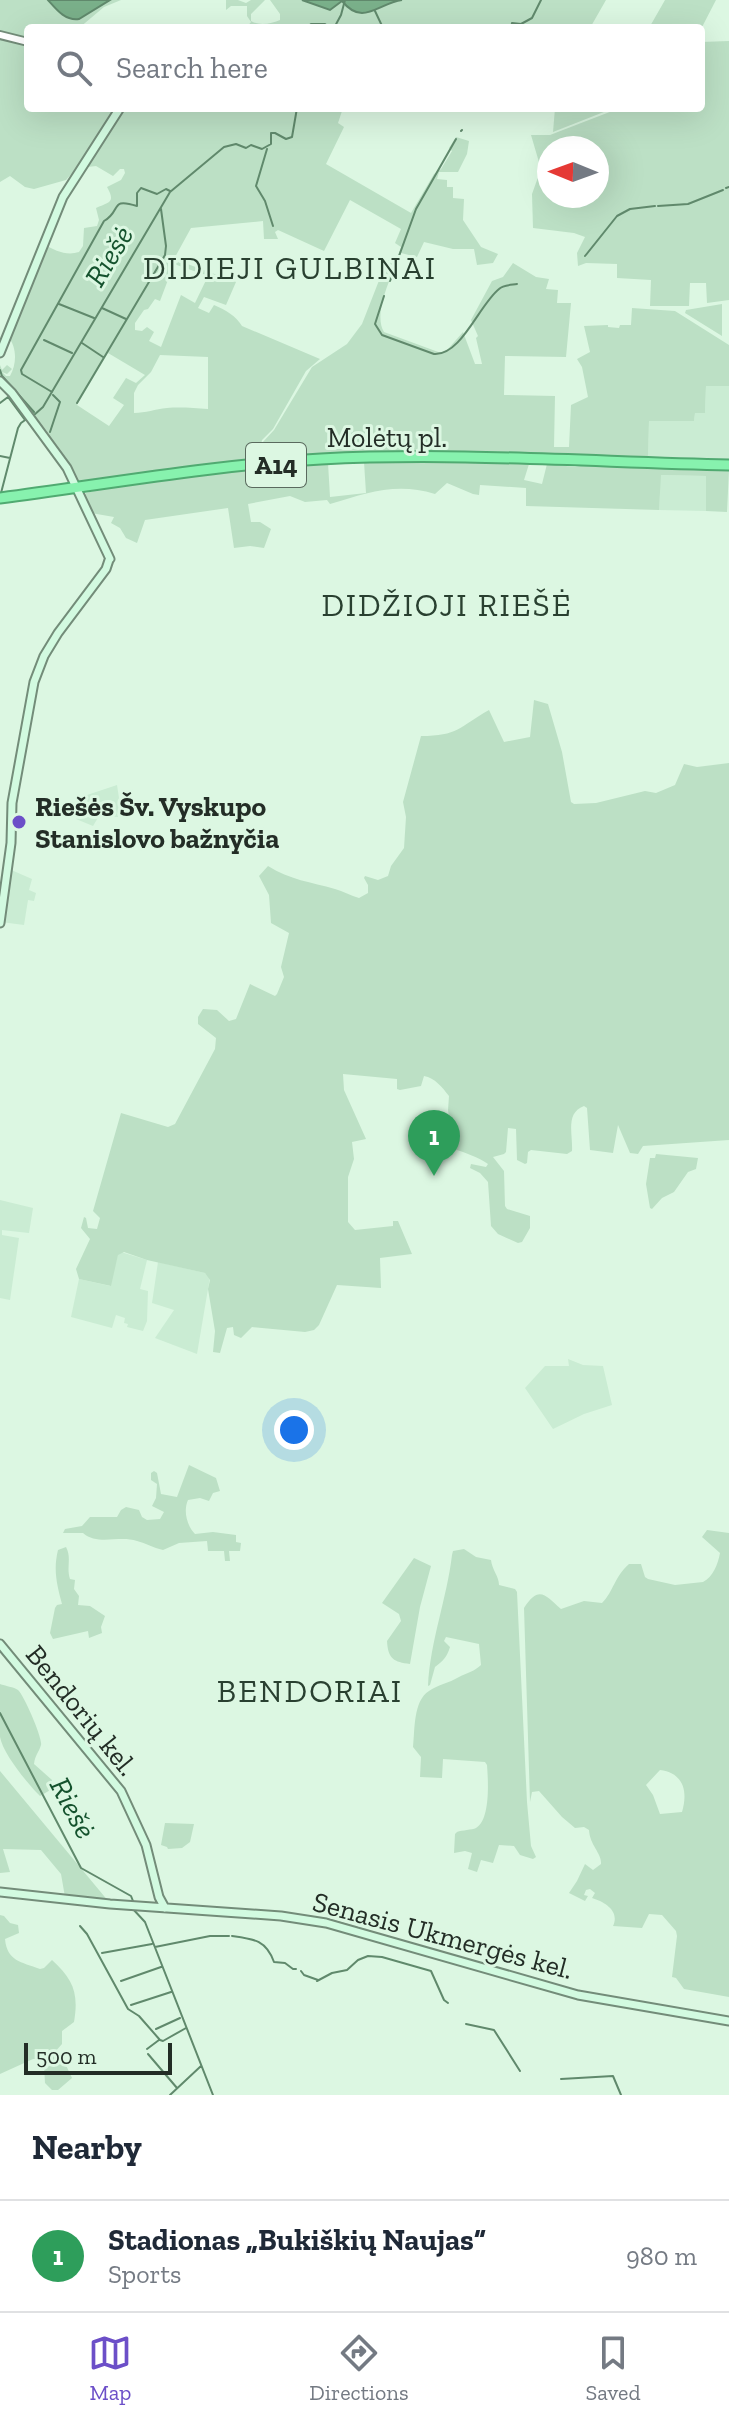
<!DOCTYPE html>
<meta charset="utf-8">
<style>
:root{--surface:#fff;--page:#f2f2f3;--text:#1f2937;--muted:#747a83;--line:#e0e1e3;--accent:#6c4fc8}
body{margin:0;font-family:"Zilla Slab",serif;background:var(--page);color:var(--text)}
.compass{position:absolute;left:537px;top:136px;width:72px;height:72px;border-radius:50%;background:var(--surface);box-shadow:0 8px 32px #0002;rotate:271deg}
.scale{position:absolute;left:24px;bottom:20px;width:148px;box-sizing:border-box;padding-left:8px;border:4px solid #232d26;border-top:0;font-size:22px;line-height:28px;white-space:nowrap;color:#232d26;-webkit-text-stroke:6px #dcf7e2;paint-order:stroke}
.you{position:absolute;left:294px;top:1430px;width:28px;height:28px;margin:-20px;border:6px solid #fff;border-radius:50%;background:#1a73e8;box-shadow:0 0 0 12px #1a73e833}
.badge{display:grid;place-items:center;width:52px;height:52px;border-radius:50%;background:var(--accent);color:#fff;font-size:26px;font-weight:700}
.pin{position:absolute;translate:-50% -66px;filter:drop-shadow(0 2px 4px #0008)}
.pin::after{content:'';position:absolute;top:42px;width:28px;height:24px;background:inherit;clip-path:polygon(0 0,100% 0,50% 100%)}
.list{margin:0;padding:0;list-style:none}
h2{display:flex;justify-content:space-between;align-items:center;height:104px;margin:0;padding:0 32px;font-size:34px}
h2 small{font-size:26px;font-weight:400;color:var(--muted)}
.list li{display:grid;grid-template-columns:52px 1fr auto;gap:24px;align-items:center;box-sizing:border-box;height:112px;padding:0 32px;border-top:2px solid var(--line)}
.list b{display:block;font-size:30px;white-space:nowrap}
.list p{margin:0;font-size:26px;white-space:nowrap;color:var(--muted)}
.list em{font-size:26px;font-style:normal;color:var(--muted)}
.icon{flex:none;width:44px;height:44px;fill:none;stroke:currentColor;stroke-width:2;stroke-linecap:round;stroke-linejoin:round}
.map{position:relative;flex:none;width:729px;height:2095px;overflow:hidden}
.search{position:absolute;background:var(--surface);box-shadow:0 8px 32px #0002;left:24px;right:24px;top:24px;height:88px;display:flex;align-items:center;gap:20px;box-sizing:border-box;padding:0 28px;border-radius:8px;color:var(--muted);font-size:30px}
.sheet{height:216px;background:var(--surface)}
nav{display:flex;justify-content:space-around;align-items:center;box-sizing:border-box;height:112px;border-top:2px solid var(--line);background:var(--surface);font-size:22px;color:var(--muted)}
nav a{display:grid;justify-items:center;gap:4px}
nav .on{color:var(--accent)}
.map>svg:first-child{display:block}
.built{fill:#caecd3}
.green{fill:#bce0c5;fill-rule:evenodd}
.water{fill:#7ab08a;stroke:#60896c;stroke-width:2}
.lines{fill:none;stroke-linecap:round;stroke-linejoin:round}
.stream{stroke:#60896c;stroke-width:2}
.tertiary-casing{stroke:#738c79;stroke-width:10}
.secondary-casing{stroke:#738c79;stroke-width:11}
.trunk-casing{stroke:#50aa71;stroke-width:13}
.tertiary{stroke:#fff;stroke-width:6}
.secondary{stroke:#d2fae0;stroke-width:7}
.trunk{stroke:#87f2ae;stroke-width:9}
.poi-dot{fill:#6c4fc8;stroke:#dcf7e2;stroke-width:3}
.labels{text-anchor:middle;stroke-width:6;stroke-linejoin:round;paint-order:stroke}
.shield{fill:#dcf7e2;stroke:#5a6a5e;stroke-width:2}
.shield-label{font-size:26px;font-weight:bold;fill:#232d26}
.street-label{font-size:28px;fill:#232d26;stroke:#dcf7e2}
.poi-label{font-size:28px;font-weight:bold;fill:#232d26;stroke:#dcf7e2;text-anchor:start}
.water-label{font-size:30px;font-style:italic;fill:#14522d;stroke:#dcf7e2}
.quarter-label{font-size:32px;letter-spacing:2px;fill:#294030;stroke:#dcf7e2}
</style>
<div class="map">
<svg width="729" height="2095" viewBox="0 0 729 2095">
<rect width="100%" height="100%" fill="#dcf7e2"/>
<!-- built -->
<path class="built" d="M706,386H729V463L648,460L649,421H694L695,413H705Z
M660,475L707,476L706,511L659,510Z
M117,785L119,798L118,817L99,816L93,826L76,819L83,806L84,796Z
M9,869L32,879L29,890L36,893L34,901L28,900L24,925L1,922Z
M0,1200L33,1208L29,1233L2,1230V1235L19,1238L10,1300L0,1298Z
M121,1252L147,1260L140,1289L148,1291L147,1321L143,1331L127,1327L128,1324L124,1323L125,1318L116,1315L112,1328L71,1317L79,1279L110,1286L118,1254Z
M158,1262L205,1273L210,1277L197,1354L155,1338L174,1310L152,1303Z
M568,1359L583,1365L603,1366L612,1405L584,1414L553,1429L525,1388L545,1366H569Z"/>
<!-- green -->
<path class="green" d="M0,0H48L53,5H98L110,0H121L104,7L79,28H28V108H343L338,123L344,127L326,164L411,213L434,174L441,169L452,151L449,148L456,137L469,141L467,154L458,172H439L437,179L447,180V187H453V198L464,199L463,220L481,247L498,254L493,263L477,265L474,249H453L424,242L417,257L401,253C393,273 372,313 384,332L441,353L448,349L463,332L475,364H482L476,338L478,336L471,320L492,281L503,277L513,263L536,277L549,279L546,289L558,290L557,303H571L566,357L505,356L504,395L555,396L554,447H569L571,405L588,397L582,367L577,359L590,352L584,326L608,325V327L619,328L620,325H631L632,308L675,311L729,345V386H706L705,413H695L694,421H649L648,460H262V443L274,430L312,367L347,344L362,324L387,260L396,261L401,247L395,243L401,229L350,200L324,251L278,230L275,232L278,239H264L263,221L191,228L174,259L236,282L226,305L204,297L198,308L209,313L214,305C226,310 236,316 242,326L320,359L306,371L273,429L262,440L257,461L78,484L0,378V365L2,370L7,365L12,369L7,374L2,372L6,376H10C17,363 17,348 8,336L44,244C55,251 67,256 79,252L83,246L84,228L97,226L99,220L96,208C109,202 116,203 107,187L121,180L125,173L124,169H120L113,176L96,166L88,167L81,163L66,180L34,189L25,187L10,176L0,182ZM174,264L208,276L195,303L181,295L161,347L149,341L154,332L147,327L142,331L135,330V323L144,310L148,309L155,299L160,301ZM108,353L145,375L136,383L126,378L113,398L124,405L109,426L77,405ZM160,355L208,357V409C194,408 180,407 167,408C155,409 146,413 134,413V393L138,385L151,372Z
M226,0H238L246,3L251,0H265L251,14V21C258,26 272,24 280,20V14L270,0H302L330,10L342,1L345,6L374,11L393,1L402,0H606L590,28H541L538,24L532,28H227L247,27L251,22L247,16V6H231L226,10Z
M665,0H716L701,29L684,28L677,24L674,28H649Z
M729,41V300L707,303L706,283H690L689,306H650L651,280L617,278V264L586,263L578,266L577,253L585,237L574,233L533,228L532,194L541,169L531,135H550L620,108H701V42ZM549,148H597V196H549Z
M555,108H614L553,132Z
M722,304V336L685,313L686,310Z
M421,461L529,464L524,480L542,484L547,464L575,467L586,465L729,470L727,512L706,511V476L661,475L659,510L526,506V488L480,485L479,495L473,494L447,483L435,494C396,482 367,493 330,504L327,500L305,502L290,496L248,504L251,522H260L271,529L264,548L250,546L234,548L228,508L145,520L137,543L126,538L120,528L111,523L114,517L91,513L84,496L86,493L104,488L212,473L328,463L330,497L366,493L364,462Z
M534,700L548,704L562,752L571,802L574,804L596,803L645,791L656,793L675,785L684,764L697,767L729,763V1140L643,1146L638,1154L630,1153L618,1125L613,1153L590,1150L587,1108L584,1106C565,1113 573,1134 572,1151L567,1154L531,1150L528,1152L527,1163L525,1164L517,1160L516,1129L508,1128L506,1152L504,1154L493,1157L504,1171L505,1206L507,1209L530,1216V1228L522,1242L518,1243L498,1234L491,1226L488,1182L480,1173L470,1168L471,1164L486,1167L488,1164C478,1157 466,1153 454,1149L448,1110L449,1096C442,1087 435,1078 424,1076L421,1086L400,1090L397,1089V1079L343,1074L344,1090L366,1139L352,1142L354,1159L348,1177V1222L355,1230L393,1226V1221H398L412,1254L380,1258L381,1288L337,1285L319,1325L314,1330L305,1332L252,1327L241,1338L234,1335L233,1327L227,1328L220,1353L213,1352L215,1331L208,1289L210,1280L205,1273L147,1260L124,1252L118,1255L111,1286L79,1279L76,1269L90,1239L81,1228L84,1217L86,1218L88,1228L97,1229L100,1218L93,1211L121,1113L168,1127L175,1124L215,1049L216,1038L198,1024V1017L203,1009L217,1010L229,1021L236,1019L250,984L275,996L277,994L284,977L281,967L289,933L271,923L269,895L259,876L268,866C290,880 311,882 335,889C343,891 351,896 359,898L368,893V885L364,878L365,876L378,880L388,876L391,866L404,848L406,817L403,802L421,736C458,736 459,727 489,710L504,742L530,737Z
M656,1154L698,1158L696,1169L688,1172L674,1192L662,1198L652,1209L650,1208L646,1184L650,1158H655Z
M189,1465L216,1478L220,1491L213,1493L209,1501L200,1498L188,1500C183,1511 187,1526 195,1534L213,1532L236,1535V1542L241,1543L240,1551H229L230,1561H225L224,1551H208L207,1541L179,1543L163,1550C153,1548 146,1543 137,1541C119,1535 98,1546 83,1533H63L65,1529L82,1526L90,1517H117L121,1510L126,1507L139,1510L142,1517L147,1520L160,1519L164,1512L152,1506L156,1498L157,1484L151,1480V1473L154,1471L157,1473L161,1494L177,1497Z
M707,1530L729,1533V1997L684,1989L676,1978L672,1977L677,1936L676,1931L662,1915L649,1914L642,1928L613,1926C620,1911 605,1902 592,1898L595,1893L590,1889L586,1890L584,1895L588,1896L585,1901L569,1893L577,1881L585,1864L593,1870L601,1864C602,1853 590,1846 589,1830L584,1827L575,1828L562,1817L539,1791L532,1792L530,1802L524,1608C539,1584 546,1596 561,1609L584,1601L602,1603C614,1591 614,1577 629,1564H641L645,1577L648,1579L675,1585L703,1582C713,1577 718,1564 720,1553L702,1537ZM660,1770C684,1773 688,1792 682,1812L660,1814L653,1795L646,1785Z
M66,1547C72,1558 66,1567 70,1579L75,1580L74,1589L79,1596L78,1605L90,1606L105,1616L101,1627L102,1633L89,1638L88,1631L53,1639L50,1633L55,1608L57,1605L62,1604C57,1585 53,1570 58,1550Z
M464,1549L476,1557L491,1560C492,1570 499,1576 499,1585L515,1589L517,1592L527,1802L531,1846L536,1857L533,1859L520,1855L514,1846L499,1845L493,1863L481,1860L477,1872L468,1869L472,1853L465,1851L454,1853L455,1834L457,1832C462,1830 472,1830 476,1828C491,1819 488,1779 487,1765L485,1762L443,1759L442,1778L420,1777L421,1757L413,1747C415,1730 413,1701 429,1691C437,1685 449,1683 459,1677C467,1673 475,1671 481,1665L479,1644L446,1637L444,1641L450,1647C447,1657 443,1661 435,1667L430,1685L428,1686C430,1642 447,1598 452,1555L453,1551Z
M414,1558L431,1566L420,1607L410,1664C394,1662 388,1659 387,1641L401,1621L399,1614L382,1603Z
M0,1684C5,1686 14,1687 18,1690C24,1695 43,1739 41,1745C39,1752 35,1755 34,1764L52,1780V1789L40,1796C28,1784 3,1754 0,1737C0,1720 0,1701 0,1684Z
M0,1771L109,1902L65,1897L61,1874L41,1850L3,1849L10,1872L0,1873Z
M165,1823L194,1824L190,1842L182,1848L168,1849L167,1847L161,1845Z
M0,1915L4,1916L10,1923L18,1925L19,1933L5,1939C7,1961 21,1962 40,1969L44,1968L52,1960C73,1979 79,1993 74,2022L62,2031V2044L54,2053L58,2060L64,2061L72,2078L58,2090H52L45,2083L44,2065L38,2059H33L0,2074Z"/>
<!-- water -->
<path class="water" d="M48,0H110L79,19C65,21 56,9 48,0Z
M302,0H402C378,3 363,27 342,1L330,10Z"/>
<g class="lines">
<!-- stream -->
<path class="stream" d="M375,11L383,28
M306,28L311,24H325L330,28
M334,28L341,15L345,0
M511,28L512,23L521,24L532,18L541,0
M461,131L462,130
M267,149L256,186L265,201L273,226
M726,188L729,187
M658,206L688,204L723,190
M585,256L617,216L630,209L655,206
M390,281L416,209L456,139
M384,296L375,324L382,335L434,354C461,356 479,305 499,289C503,285 511,285 517,284
M59,304L94,318
M102,308L126,319
M44,340L72,353
M82,343L103,357
M0,370L2,376L34,412
M52,392L22,374L21,370L104,221C122,211 109,197 137,206V193L141,188L157,194L166,189L170,191
M0,403L8,397L25,420
M77,403L165,255L166,246L161,209
M34,415L43,407L170,192L224,147L236,144L246,148L251,145L262,149L271,144V133H275L286,139L292,137L297,108
M50,432L60,402L53,395
M0,456L10,458
M1,493L18,428L21,423L28,418
M0,1713L81,1868L131,1896L133,1901
M132,1908L145,1922L213,2095
M80,1926L87,1934L128,2009L139,2016L160,2040L163,2041L186,2028
M232,1936C254,1939 266,1940 274,1962L285,1963L293,1969H296
M155,1947L210,1936H229
M102,1953L152,1944
M301,1971L304,1975L318,1980
M121,1981L161,1967
M317,1981L332,1973L347,1970L358,1960L368,1956L382,1957L431,1971L444,2000L448,2003
M131,2005L171,1992
M466,2024L494,2030L520,2071
M156,2029L180,2018
M147,2049L159,2040
M148,2054L177,2088
M561,2079L613,2076L621,2095
M170,2095L201,2066"/>
<defs>
<path id="tertiary" d="M0,35L28,42"/>
<path id="secondary" d="M0,353L63,197L120,108
M0,381L12,393L67,468L110,559
M0,923L11,843L12,803L34,682L44,656L58,633L106,569L109,560
M0,1644L121,1791L146,1845L159,1897L165,1908
M0,1892L110,1904L281,1916L326,1923L578,1995L729,2021"/>
<path id="trunk" d="M0,498C107,484 213,465 321,459C455,452 594,462 729,465"/>
</defs>
<!-- tertiary casing -->
<use href="#tertiary" class="tertiary-casing"/>
<!-- secondary casing -->
<use href="#secondary" class="secondary-casing"/>
<!-- trunk casing -->
<use href="#trunk" class="trunk-casing"/>
<!-- tertiary -->
<use href="#tertiary" class="tertiary"/>
<!-- secondary -->
<use href="#secondary" class="secondary"/>
<!-- trunk -->
<use href="#trunk" class="trunk"/>
</g>
<!-- markers -->
<circle class="poi-dot" cx="19" cy="822" r="8"/>
<g class="labels">
<!-- shield labels -->
<rect class="shield" x="246" y="443" width="60" height="44" rx="6"/>
<g class="shield-label">
<text x="276" y="474">A14</text>
</g>
<!-- street labels -->
<g class="street-label">
<text x="387" y="447">Molėtų pl.</text>
<text transform="translate(82 1710) rotate(51)" y="10">Bendorių kel.</text>
<text transform="translate(443 1935) rotate(15)" y="10">Senasis Ukmergės kel.</text>
</g>
<!-- poi labels -->
<g class="poi-label">
<text x="35" y="816">Riešės Šv. Vyskupo<tspan x="35" dy="32">Stanislovo bažnyčia</tspan></text>
</g>
<!-- water labels -->
<g class="water-label">
<text transform="translate(109 256) rotate(-59)" y="10">Riešė</text>
<text transform="translate(73 1808) rotate(62)" y="10">Riešė</text>
</g>
<!-- quarter labels -->
<g class="quarter-label">
<text x="290" y="279">DIDIEJI GULBINAI</text>
<text x="447" y="616">DIDŽIOJI RIEŠĖ</text>
<text x="310" y="1702">BENDORIAI</text>
</g>
</g>
</svg>
<svg class="compass" viewBox="-18 -18 36 36"><path d="M0-13l5 13h-10z" fill="#e53935"/><path d="M0 13l5-13h-10z" fill="#747a83"/></svg>
<div class="scale">500 m</div>
<div class="you"></div>
<div class="pin badge" style="left:434px;top:1176px;background:#2e9e5b">1</div>
<div class="search"><svg class="icon" aria-label="search" viewBox="0 0 24 24"><circle cx="10" cy="10" r="6"/><path d="M15 15l6 6"/></svg>Search here</div>
</div>
<section class="sheet">
<h2>Nearby<small></small></h2>
<ul class="list">
<li><span class="badge" style="background:#2e9e5b">1</span><div><b>Stadionas „Bukiškių Naujas“</b><p>Sports</p></div><em>980 m</em></li>
</ul>
</section>
<nav>
<a class="on"><svg class="icon" aria-label="map" viewBox="0 0 24 24"><path d="M3 6l6-2 6 2 6-2v14l-6 2-6-2-6 2zM9 4v14M15 6v14"/></svg>Map</a>
<a><svg class="icon" aria-label="directions" viewBox="0 0 24 24"><path d="M12 3l9 9-9 9-9-9zM9 14v-3h6M13 9l2 2-2 2"/></svg>Directions</a>
<a><svg class="icon" aria-label="saved" viewBox="0 0 24 24"><path d="M7 4h10v16l-5-4-5 4z"/></svg>Saved</a>
</nav>
